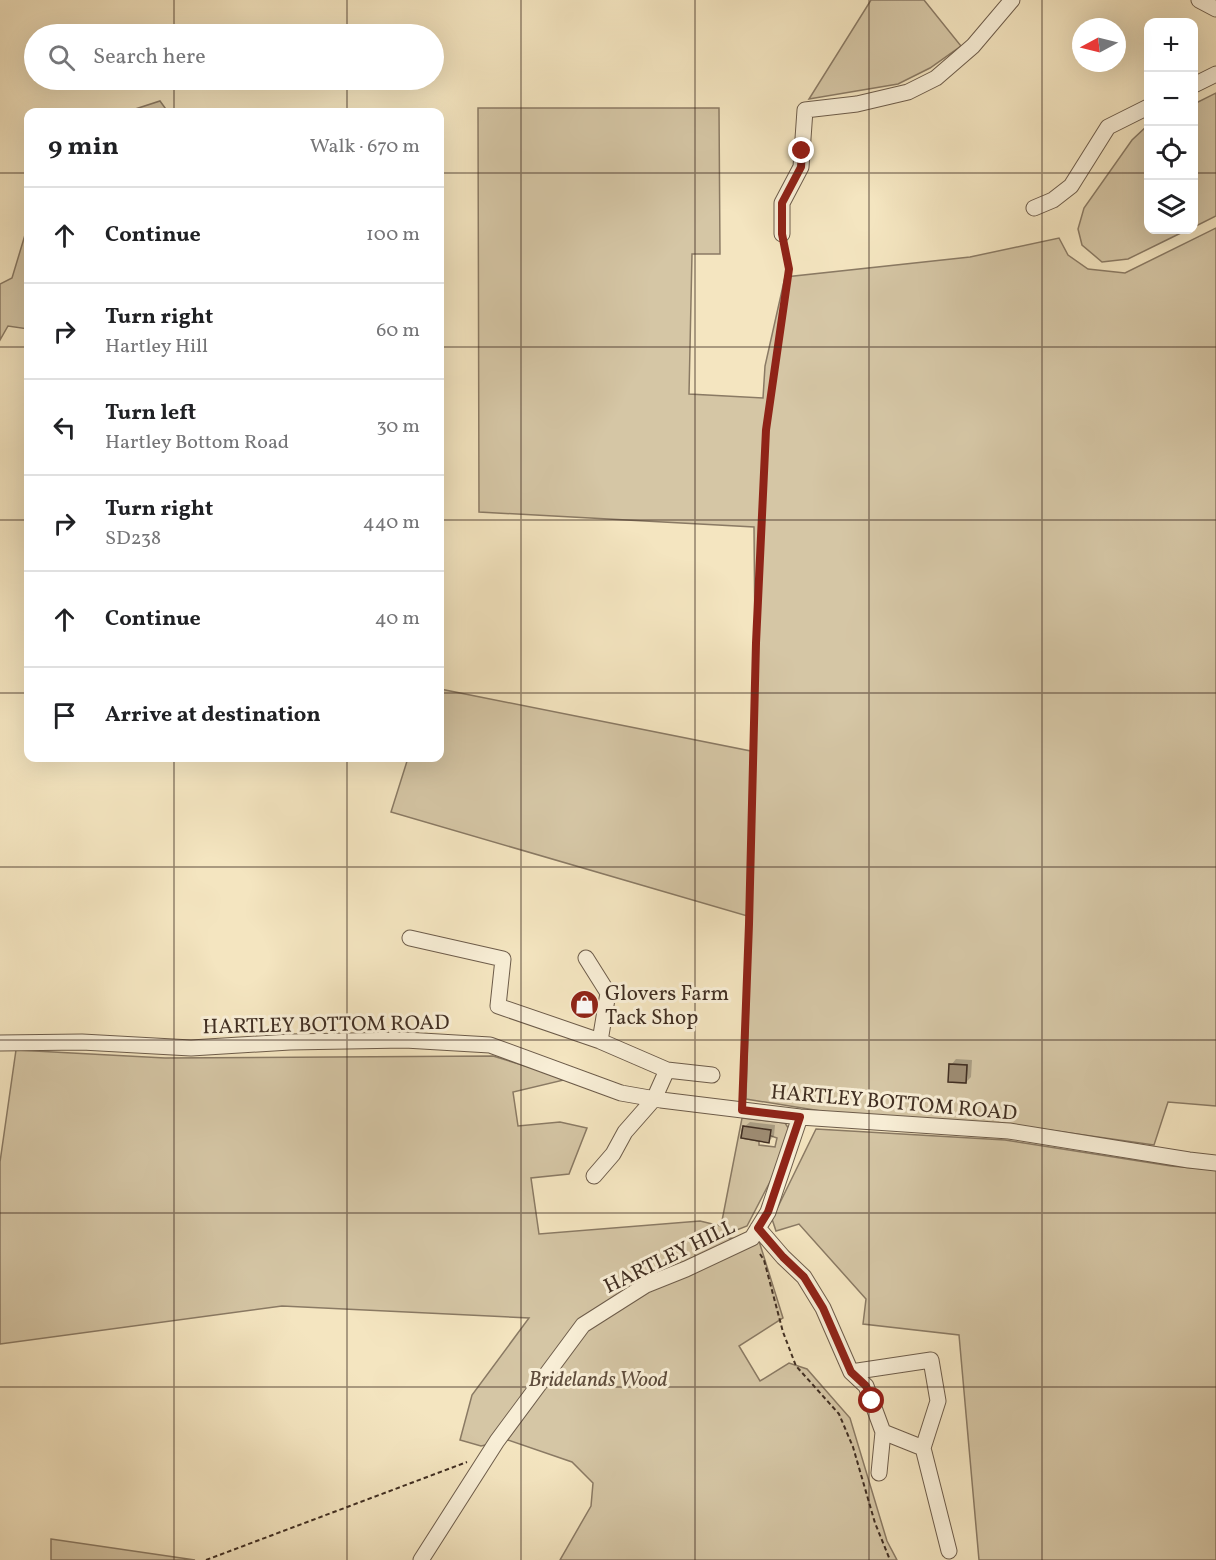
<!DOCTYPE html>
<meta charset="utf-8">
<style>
:root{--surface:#fff;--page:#f6f6f6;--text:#202124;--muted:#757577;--line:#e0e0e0}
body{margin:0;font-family:Vollkorn,serif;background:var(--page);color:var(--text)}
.controls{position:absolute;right:18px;top:18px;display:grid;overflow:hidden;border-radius:12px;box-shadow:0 6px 24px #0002}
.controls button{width:54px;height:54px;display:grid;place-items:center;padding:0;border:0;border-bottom:2px solid var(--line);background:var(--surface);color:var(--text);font:30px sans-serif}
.compass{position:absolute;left:1072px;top:18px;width:54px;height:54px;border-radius:50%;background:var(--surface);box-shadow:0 6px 24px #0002;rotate:263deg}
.stop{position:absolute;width:18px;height:18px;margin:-14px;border:4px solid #8f2418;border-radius:50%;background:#fff}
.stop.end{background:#8f2418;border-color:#fff;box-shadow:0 2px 6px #0008}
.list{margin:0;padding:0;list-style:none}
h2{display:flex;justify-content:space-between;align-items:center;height:78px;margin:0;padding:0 24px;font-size:26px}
h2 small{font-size:20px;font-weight:400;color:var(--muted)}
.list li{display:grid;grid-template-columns:39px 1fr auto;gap:18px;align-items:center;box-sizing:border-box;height:96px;padding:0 24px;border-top:2px solid var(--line)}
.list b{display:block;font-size:22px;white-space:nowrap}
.list p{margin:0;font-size:20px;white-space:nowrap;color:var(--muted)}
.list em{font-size:20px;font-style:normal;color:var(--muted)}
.icon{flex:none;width:33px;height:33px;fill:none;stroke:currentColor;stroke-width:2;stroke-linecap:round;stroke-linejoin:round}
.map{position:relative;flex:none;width:1216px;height:1560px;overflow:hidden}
.search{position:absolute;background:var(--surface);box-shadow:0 6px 24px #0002;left:24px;top:24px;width:420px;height:66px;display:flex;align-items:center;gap:15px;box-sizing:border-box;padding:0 21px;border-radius:33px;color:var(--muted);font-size:22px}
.panel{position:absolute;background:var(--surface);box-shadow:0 6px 24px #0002;left:24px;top:108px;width:420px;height:654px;border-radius:12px}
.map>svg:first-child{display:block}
.green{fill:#d5c6a5;stroke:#8a7a64;stroke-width:1.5;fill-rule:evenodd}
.shadow{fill:#0003}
.building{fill:#9e8d74;stroke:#402e22;stroke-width:1.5}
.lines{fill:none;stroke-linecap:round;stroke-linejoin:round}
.minor-casing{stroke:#6d5c4a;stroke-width:17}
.path{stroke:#402e22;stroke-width:2;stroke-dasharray:4.5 3;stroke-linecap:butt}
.minor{stroke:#f8eed6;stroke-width:15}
.route{stroke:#8f2418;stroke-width:8}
.grid{fill:none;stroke:#402e22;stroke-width:1.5;stroke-opacity:0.55}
.labels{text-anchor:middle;stroke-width:6;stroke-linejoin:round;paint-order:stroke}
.poi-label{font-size:21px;fill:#402e22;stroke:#f8eed6;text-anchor:start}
.street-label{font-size:21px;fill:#402e22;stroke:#f8eed6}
.park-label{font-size:21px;font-style:italic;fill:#5e4c3c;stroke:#f8eed6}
</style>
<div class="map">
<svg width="1216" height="1560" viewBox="0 0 1216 1560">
<rect width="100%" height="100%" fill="#f4e5c0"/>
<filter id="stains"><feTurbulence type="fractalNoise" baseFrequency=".00333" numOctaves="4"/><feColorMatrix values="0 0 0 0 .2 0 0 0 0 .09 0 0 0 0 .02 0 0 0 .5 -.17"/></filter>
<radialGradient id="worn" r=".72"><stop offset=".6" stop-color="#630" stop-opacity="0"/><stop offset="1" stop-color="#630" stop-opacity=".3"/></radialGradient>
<!-- green -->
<path class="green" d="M871,0H924L961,46L930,68L898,84L809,99Z
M1216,93V216L1194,227V104Z
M160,101L168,112H126Z
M478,108H719L720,254H692L689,394L763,398L765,366L785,277L970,257L1059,238L1068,255L1088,269L1125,273L1216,228V1106L1168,1102L1154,1145L1028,1127L883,1121L746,1099L751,917L391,812L408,758H440V689L756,752L754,527L479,512ZM949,1064L967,1065L966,1083L949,1082Z
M1148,125V230H1187L1128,259L1102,262L1082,245L1078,229L1084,208L1132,140Z
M28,225V329L8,326L0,340V284L12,278Z
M16,1050L165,1058L493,1056L568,1079L513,1092L518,1126L560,1122L587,1128L569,1174L531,1178L539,1234L700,1221L721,1226L742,1118L785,1123L791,1132L772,1178L747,1226L719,1237L759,1241L783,1318L739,1346L760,1381L789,1363L807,1369L850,1418L887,1541L897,1560H560L591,1506L593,1483L572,1462L508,1440L481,1446L460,1440L472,1395L529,1318L282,1306L0,1344V1162ZM743,1126L777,1138L775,1147L759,1145V1141L741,1138Z
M816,1129L1005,1140L1171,1166L1216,1170V1560H979L959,1335L863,1324L866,1299L799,1224L776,1231L772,1219Z
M51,1539L195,1560H51Z"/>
<!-- shadow -->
<path class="shadow" d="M956,1059L972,1060L971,1077L966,1082L951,1065Z
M750,1122L775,1125L774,1136L769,1141L744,1127Z"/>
<!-- building -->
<path class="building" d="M949,1064L967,1065L966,1083L948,1082Z
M743,1126L771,1130L769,1143L741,1138Z"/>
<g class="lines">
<defs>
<path id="minor" d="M1199,0L1216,9
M1194,85L1216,74
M1034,208L1053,200L1071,186L1108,127L1148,107
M782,234V203L801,167L805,110L857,104L908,92L936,78L973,46L1012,0
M410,938L503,959L498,1006L600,1041L667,1070L712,1075
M586,958L608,993L600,1041
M0,1043L82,1042L191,1048L290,1042L405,1040L490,1045L621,1093L661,1100L800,1117L1009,1131L1189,1160L1216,1163
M594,1176L613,1154L625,1132L654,1099L667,1070
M758,1228L783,1257L804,1277L823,1308L851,1372L866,1386L883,1432L879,1473
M851,1372L931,1360L938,1401L923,1448L883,1432
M923,1448L949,1551
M421,1560L497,1441L583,1325L646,1285L686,1269L752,1238L768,1212L800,1117"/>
</defs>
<!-- minor casing -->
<use href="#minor" class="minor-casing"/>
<!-- path -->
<path class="path" d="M742,1095L749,924L755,665L766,430L789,269L785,249
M760,1254L764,1260L783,1332L796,1366L839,1414L853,1447L875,1523L890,1560
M206,1560L467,1462"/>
<!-- minor -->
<use href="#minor" class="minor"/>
</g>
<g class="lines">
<!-- route -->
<path class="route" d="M802,151L801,167L782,203V234L789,269L766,430L756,643L749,924L742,1110L800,1117L768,1212L758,1228L783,1257L804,1277L823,1308L851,1372L866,1386L872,1401"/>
</g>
<!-- grid -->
<path class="grid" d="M174,0V34M347,0V34M521,0V1560M695,0V1560M869,0V1560M1042,0V1560M174,80V112M347,80V112M0,173H28M440,173H1148M1194,173H1216M0,347H28M440,347H1216M0,520H28M440,520H1216M0,693H28M440,693H1216M174,758V1560M347,758V1560M0,867H1216M0,1040H1216M0,1213H1216M0,1387H1216"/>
<!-- icons -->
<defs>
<symbol id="shop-disc" viewBox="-11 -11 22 22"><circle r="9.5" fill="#8f2418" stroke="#f8eed6"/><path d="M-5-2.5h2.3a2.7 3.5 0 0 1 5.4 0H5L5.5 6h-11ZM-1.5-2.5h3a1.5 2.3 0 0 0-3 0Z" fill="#fff"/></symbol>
</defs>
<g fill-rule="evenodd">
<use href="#shop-disc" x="568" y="988" width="33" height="33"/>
</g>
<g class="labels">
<!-- poi labels -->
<g class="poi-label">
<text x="605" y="1000">Glovers Farm<tspan x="605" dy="24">Tack Shop</tspan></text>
</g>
<!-- street labels -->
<g class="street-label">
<text transform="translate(326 1024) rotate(-1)" y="7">HARTLEY BOTTOM ROAD</text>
<text transform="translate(894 1102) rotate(5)" y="7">HARTLEY BOTTOM ROAD</text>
<text transform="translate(669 1256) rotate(-26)" y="7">HARTLEY HILL</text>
</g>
<!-- park labels -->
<g class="park-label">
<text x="598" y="1386">Bridelands Wood</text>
</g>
</g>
<rect width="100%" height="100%" filter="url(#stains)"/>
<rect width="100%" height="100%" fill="url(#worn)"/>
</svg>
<div class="controls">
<button>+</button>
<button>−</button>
<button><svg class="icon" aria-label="locate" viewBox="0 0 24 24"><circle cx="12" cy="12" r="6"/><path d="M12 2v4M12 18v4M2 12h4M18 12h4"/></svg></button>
<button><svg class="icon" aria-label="layers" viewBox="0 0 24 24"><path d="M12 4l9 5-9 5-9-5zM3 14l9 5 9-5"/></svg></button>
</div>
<svg class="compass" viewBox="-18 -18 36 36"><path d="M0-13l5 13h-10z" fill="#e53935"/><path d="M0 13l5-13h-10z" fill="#757577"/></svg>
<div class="stop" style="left:872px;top:1401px"></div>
<div class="stop end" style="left:802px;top:151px"></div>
<div class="search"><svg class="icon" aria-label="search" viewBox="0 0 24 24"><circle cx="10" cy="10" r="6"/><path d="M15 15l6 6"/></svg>Search here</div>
<section class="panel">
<h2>9 min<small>Walk · 670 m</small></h2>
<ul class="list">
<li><svg class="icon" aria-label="ahead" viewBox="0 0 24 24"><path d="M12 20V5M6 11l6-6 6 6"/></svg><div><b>Continue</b></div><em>100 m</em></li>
<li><svg class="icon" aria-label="right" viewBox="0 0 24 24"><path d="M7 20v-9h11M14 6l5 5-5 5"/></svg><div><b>Turn right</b><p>Hartley Hill</p></div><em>60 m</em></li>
<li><svg class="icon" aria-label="left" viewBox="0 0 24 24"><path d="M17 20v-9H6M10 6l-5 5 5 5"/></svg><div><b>Turn left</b><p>Hartley Bottom Road</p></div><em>30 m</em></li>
<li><svg class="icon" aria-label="right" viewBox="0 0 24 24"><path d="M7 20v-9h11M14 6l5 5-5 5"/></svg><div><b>Turn right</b><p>SD238</p></div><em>440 m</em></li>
<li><svg class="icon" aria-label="ahead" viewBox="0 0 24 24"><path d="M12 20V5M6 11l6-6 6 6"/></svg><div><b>Continue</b></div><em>40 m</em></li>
<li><svg class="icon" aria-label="arrive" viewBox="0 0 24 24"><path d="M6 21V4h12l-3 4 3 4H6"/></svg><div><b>Arrive at destination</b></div></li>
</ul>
</section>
</div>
